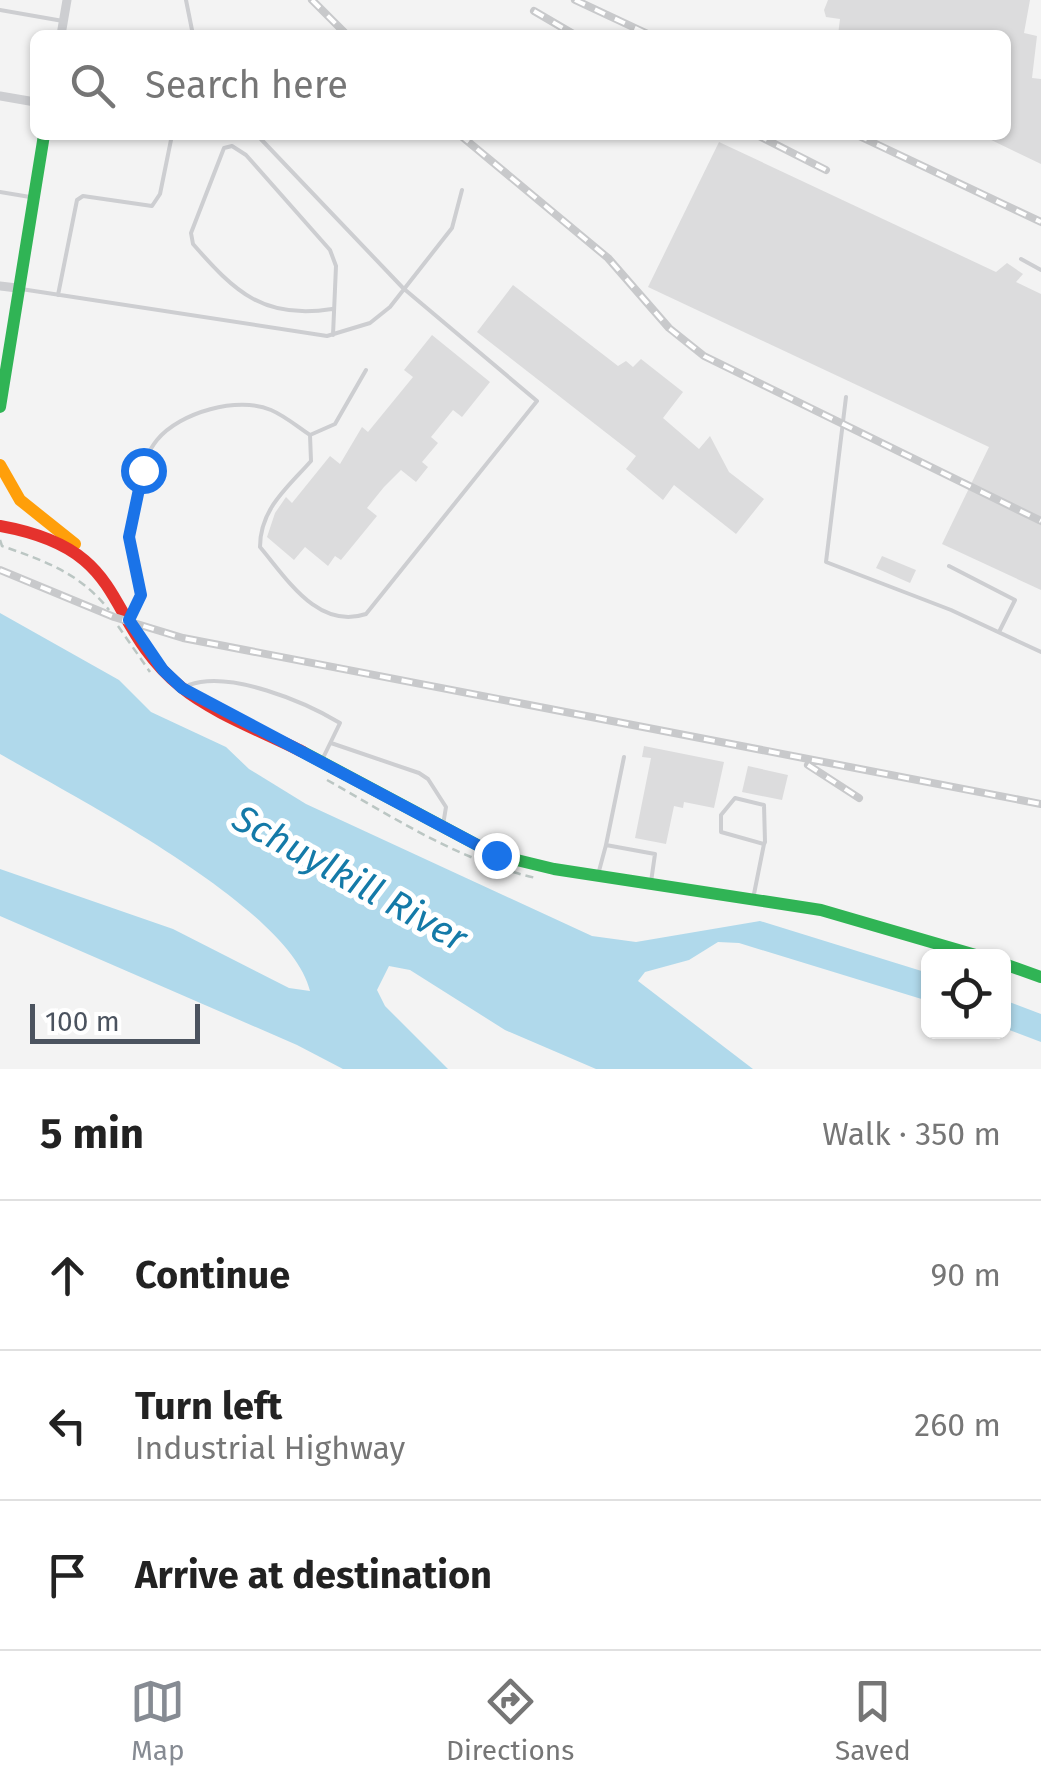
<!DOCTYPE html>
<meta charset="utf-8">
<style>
:root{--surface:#fff;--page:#f6f6f6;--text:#222;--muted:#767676;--line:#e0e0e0;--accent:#868b93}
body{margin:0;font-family:"Fira Sans",sans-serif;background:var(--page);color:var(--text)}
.controls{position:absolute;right:30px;bottom:30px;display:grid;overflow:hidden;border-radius:15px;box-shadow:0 2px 8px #0004}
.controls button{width:90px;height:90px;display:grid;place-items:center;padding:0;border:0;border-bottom:2px solid var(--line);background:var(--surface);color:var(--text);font:50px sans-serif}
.scale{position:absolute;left:30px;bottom:25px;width:170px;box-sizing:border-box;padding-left:10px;border:5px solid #4b535f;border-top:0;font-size:28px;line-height:35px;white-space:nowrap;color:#4b535f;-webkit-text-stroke:8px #fff;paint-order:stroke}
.stop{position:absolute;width:30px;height:30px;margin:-22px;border:8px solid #1a73e8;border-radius:50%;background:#fff}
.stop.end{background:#1a73e8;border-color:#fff;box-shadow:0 2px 10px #0008}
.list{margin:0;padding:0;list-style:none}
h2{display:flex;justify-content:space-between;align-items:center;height:130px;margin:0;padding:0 40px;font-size:42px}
h2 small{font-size:32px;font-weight:400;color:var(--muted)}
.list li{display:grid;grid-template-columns:65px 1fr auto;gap:30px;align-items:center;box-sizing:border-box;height:150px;padding:0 40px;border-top:2px solid var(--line)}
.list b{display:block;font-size:38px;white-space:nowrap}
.list p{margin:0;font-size:32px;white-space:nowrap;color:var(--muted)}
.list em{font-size:32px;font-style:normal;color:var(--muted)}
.icon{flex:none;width:55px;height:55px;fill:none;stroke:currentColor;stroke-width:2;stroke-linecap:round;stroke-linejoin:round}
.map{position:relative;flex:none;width:1041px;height:1069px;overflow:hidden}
.search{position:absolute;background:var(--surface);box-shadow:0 2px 8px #0004;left:30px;right:30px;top:30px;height:110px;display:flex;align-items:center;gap:25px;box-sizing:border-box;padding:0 35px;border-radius:15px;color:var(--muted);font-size:38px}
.sheet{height:580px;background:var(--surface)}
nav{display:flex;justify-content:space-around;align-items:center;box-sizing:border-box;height:140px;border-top:2px solid var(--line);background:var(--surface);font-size:28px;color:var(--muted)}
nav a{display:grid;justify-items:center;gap:5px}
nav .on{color:var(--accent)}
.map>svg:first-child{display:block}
.water{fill:#b0d9eb}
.building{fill:#dcdcdd}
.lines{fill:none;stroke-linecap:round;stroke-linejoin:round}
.path{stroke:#bbc6c3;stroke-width:2.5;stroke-dasharray:8 5;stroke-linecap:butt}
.lane{stroke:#cdced1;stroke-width:4}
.street{stroke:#cdced1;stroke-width:9}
.fast{stroke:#30b455;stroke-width:12}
.slow{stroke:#ff9f0a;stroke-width:12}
.jam{stroke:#e5322d;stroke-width:12}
.rail-casing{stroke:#c8c9cb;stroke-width:8}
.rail{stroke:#fff;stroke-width:4;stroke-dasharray:11;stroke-linecap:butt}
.route{stroke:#1a73e8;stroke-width:12}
.labels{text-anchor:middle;stroke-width:10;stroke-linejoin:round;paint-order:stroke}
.water-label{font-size:38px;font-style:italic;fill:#147aa8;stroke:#fff}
</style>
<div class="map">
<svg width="1041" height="1069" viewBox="0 0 1041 1069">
<rect width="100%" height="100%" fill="#f3f3f3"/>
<!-- water -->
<path class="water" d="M0,613L119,680L151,712L226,747L249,769L306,804L592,936L636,942L760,921L928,973V1001L739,943L718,942L689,960L645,972L638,981L753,1069H596L505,1030L410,970L389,966L377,990L385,1006L448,1069H343L297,1045L0,916V869L173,929L289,988L310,991C290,907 76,798 0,754Z
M1004,1000L1041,1014V1042L1004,1028Z"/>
<!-- building -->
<path class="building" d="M828,0H1030L1024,33L1037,36L1032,78L1041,79V164L981,135H1006V35H838L840,19L826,17L824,10Z
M719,142L996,272L1007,263L1023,274L1016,282L1041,294V590L942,544L989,447L648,287Z
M513,285L618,366L626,361L633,367L641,359L683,392L663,418L699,449L710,436L729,472L764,499L736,534L674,485L663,500L626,469L636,456L477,332Z
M432,335L490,382L462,417L453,410L431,437L438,443L422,462L428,467L416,482L401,470L384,487L367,508L377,516L341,560L335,556L328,566L305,547L294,560L267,537L275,513L286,497L292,503L330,456L340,464L362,427L368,432L413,377L404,370Z
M882,556L916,570L910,583L876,568Z
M644,746L724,762L714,808L684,802L683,808L674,806L666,844L635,838L651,758L642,757Z
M748,766L788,775L782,800L742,792Z"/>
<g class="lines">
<!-- path -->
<path class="path" d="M0,540L2,546C45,561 80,573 109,610
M118,626L150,672
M327,780C395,818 459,861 536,878"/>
<!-- lane -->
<path class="lane" d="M186,0L193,35
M0,10L63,21
M257,135L403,288L537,401L366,614C318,630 287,579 260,547C260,509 287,488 311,461L310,435
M0,192L30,197
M1021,259L1041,270
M21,289L327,336L370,323L390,307L452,228L462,190
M58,295L77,200L83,196L152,206L160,194L172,135
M332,309C264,320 235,292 193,244L191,233L224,148L232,146L246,155L330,250L336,266L333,335
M846,397L826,562L951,610L1041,652
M310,435L335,424L366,370
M949,566L1015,600L999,632
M131,617C147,580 127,572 129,536C130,508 139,462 157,440C180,412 238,396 271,410C285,416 298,427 310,435
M189,685C230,670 305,702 340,723L322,760
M331,743L419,773L428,779L446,807L443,825
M606,845L624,757
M599,871L606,845L655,854L651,882
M754,894L764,844L765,842L764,805L735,798L721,815V832L764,844"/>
<!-- street -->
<path class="street" d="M61,35L67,0
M0,96L35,102
M0,286L17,288"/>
<!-- fast -->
<path class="fast" d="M0,407L44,135
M303,752L496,855L554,869L821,910L979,956
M1004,964L1041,977"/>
<!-- slow -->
<path class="slow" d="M0,465L20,500L75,544"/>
<!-- jam -->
<path class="jam" d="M0,526C133,550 100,620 181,687C212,713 266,733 303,752"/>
<defs>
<path id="rail" d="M312,0L347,35
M575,0L650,35
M534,11L575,35
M460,135L608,258L669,328L704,356L1041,521
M757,135L826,170
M857,135L1041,222
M0,570L114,617L183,638L1041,804
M808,765L859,798"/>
</defs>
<!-- rail casing -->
<use href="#rail" class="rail-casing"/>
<!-- rail -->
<use href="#rail" class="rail"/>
</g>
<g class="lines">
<!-- route -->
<path class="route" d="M143,470L129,537L141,595L129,620L163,670L182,688L496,855"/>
</g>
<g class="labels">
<!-- water labels -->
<g class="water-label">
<text transform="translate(350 878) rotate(29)" y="13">Schuylkill River</text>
</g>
</g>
</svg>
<div class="controls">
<button><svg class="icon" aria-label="locate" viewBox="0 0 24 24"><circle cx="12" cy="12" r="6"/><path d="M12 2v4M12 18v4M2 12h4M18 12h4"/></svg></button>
</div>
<div class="scale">100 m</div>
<div class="stop" style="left:143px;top:470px"></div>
<div class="stop end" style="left:496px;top:855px"></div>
<div class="search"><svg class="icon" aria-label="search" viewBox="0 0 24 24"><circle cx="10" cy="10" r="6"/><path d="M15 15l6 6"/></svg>Search here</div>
</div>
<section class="sheet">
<h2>5 min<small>Walk · 350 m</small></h2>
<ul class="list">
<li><svg class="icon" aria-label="ahead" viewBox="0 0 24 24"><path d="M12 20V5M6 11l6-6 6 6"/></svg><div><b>Continue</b></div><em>90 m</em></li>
<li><svg class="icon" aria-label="left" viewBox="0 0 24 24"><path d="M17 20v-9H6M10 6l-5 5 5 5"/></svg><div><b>Turn left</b><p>Industrial Highway</p></div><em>260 m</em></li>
<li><svg class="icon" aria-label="arrive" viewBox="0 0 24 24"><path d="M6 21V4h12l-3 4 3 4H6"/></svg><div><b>Arrive at destination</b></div></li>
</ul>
</section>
<nav>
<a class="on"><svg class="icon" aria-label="map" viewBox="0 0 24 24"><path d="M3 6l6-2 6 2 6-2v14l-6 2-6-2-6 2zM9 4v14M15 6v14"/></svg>Map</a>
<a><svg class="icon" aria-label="directions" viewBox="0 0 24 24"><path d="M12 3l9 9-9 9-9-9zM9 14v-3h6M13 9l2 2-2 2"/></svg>Directions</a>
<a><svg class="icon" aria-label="saved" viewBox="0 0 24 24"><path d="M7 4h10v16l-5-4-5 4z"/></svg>Saved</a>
</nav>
